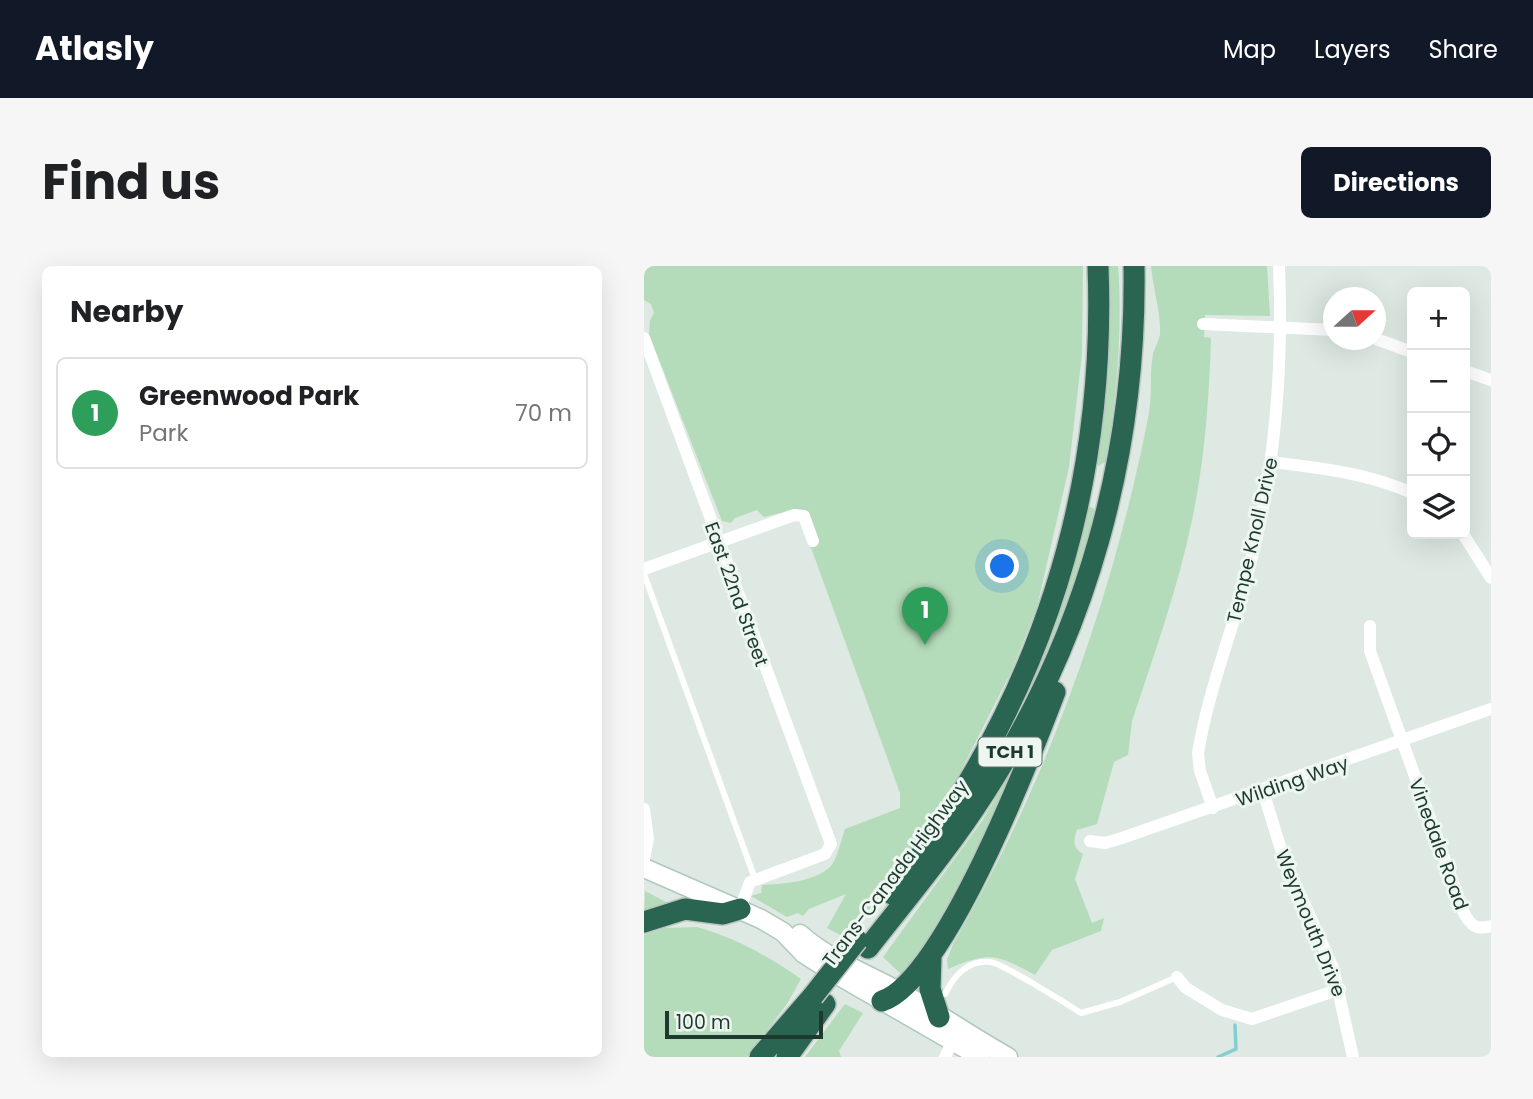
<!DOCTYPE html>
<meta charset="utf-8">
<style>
:root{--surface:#fff;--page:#f6f6f6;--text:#202124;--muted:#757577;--line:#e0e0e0;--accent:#111827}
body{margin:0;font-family:Poppins,sans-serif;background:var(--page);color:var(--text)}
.controls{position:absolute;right:21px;top:21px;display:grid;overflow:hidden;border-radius:10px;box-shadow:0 7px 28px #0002}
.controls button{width:63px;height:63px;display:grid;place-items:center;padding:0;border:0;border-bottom:2px solid var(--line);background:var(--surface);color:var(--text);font:35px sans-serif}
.compass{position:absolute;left:679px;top:21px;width:63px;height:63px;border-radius:50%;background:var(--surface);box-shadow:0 7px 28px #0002;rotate:69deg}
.scale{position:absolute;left:21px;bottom:18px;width:158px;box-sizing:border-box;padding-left:7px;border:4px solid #1e392e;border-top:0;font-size:19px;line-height:24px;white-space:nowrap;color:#1e392e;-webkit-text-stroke:5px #edf6f0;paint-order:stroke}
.you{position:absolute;left:359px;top:301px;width:24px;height:24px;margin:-18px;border:5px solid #fff;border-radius:50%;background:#1a73e8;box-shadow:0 0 0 10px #1a73e833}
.badge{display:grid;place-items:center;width:46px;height:46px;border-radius:50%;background:var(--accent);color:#fff;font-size:23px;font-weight:700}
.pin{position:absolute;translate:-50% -58px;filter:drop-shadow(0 2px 4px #0008)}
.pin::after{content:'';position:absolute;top:37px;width:24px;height:21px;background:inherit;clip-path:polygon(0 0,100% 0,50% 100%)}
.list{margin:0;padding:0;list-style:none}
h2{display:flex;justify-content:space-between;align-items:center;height:91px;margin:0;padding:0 28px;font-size:30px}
h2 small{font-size:23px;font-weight:400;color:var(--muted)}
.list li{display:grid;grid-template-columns:46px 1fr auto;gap:21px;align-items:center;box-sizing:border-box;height:112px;margin:0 14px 14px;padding:0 14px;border:2px solid var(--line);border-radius:10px}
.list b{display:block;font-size:26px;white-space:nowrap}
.list p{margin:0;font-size:23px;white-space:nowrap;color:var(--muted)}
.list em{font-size:23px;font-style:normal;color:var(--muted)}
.icon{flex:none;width:38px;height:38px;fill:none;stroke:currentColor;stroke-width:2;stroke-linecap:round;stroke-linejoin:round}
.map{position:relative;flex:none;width:847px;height:791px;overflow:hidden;border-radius:10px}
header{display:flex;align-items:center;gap:42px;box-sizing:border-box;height:98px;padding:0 35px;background:var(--accent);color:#fff}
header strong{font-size:33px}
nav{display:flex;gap:38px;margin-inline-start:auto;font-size:24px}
.intro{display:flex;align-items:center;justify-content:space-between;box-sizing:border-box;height:168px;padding:0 42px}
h1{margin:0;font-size:49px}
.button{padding:18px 32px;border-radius:10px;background:var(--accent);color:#fff;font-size:24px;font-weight:700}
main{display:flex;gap:42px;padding:0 42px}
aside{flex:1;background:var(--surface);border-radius:10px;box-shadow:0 7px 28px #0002}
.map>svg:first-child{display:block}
.green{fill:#b5dcba}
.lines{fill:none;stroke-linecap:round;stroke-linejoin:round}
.stream{stroke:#82ced1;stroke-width:3.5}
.secondary-casing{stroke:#b0c9bd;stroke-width:21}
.highway-casing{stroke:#bcc4c0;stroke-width:24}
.lane{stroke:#fff;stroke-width:6}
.street{stroke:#fff;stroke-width:12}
.secondary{stroke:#fff;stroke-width:18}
.highway{stroke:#2a6552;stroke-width:21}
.highway-bridge-casing{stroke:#bcc4c0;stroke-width:24;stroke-linecap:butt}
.highway-bridge{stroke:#2a6552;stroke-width:21}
.labels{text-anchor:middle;stroke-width:6;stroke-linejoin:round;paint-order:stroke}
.shield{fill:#edf6f0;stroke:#5c7268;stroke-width:2}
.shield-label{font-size:18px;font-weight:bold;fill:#1e392e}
.street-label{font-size:19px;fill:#1e392e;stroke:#edf6f0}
</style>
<header>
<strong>Atlasly</strong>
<nav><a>Map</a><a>Layers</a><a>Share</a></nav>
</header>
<div class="intro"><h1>Find us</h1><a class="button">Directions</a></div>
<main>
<aside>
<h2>Nearby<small></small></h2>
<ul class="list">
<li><span class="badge" style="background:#2e9e5b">1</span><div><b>Greenwood Park</b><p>Park</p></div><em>70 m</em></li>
</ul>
</aside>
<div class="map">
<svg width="847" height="791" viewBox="0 0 847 791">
<rect width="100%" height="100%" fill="#dde9e2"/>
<!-- green -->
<path class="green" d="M0,0H439L438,88L425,201L393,341L368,404L288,562L259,610L198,670L183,662L202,628L165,643L159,650L154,647L143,651L107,630L117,627L118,619C138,618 172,616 187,600C194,591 197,574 201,563L256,542V527L153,243L120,251L113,244L91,252L87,257L78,255L5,68L6,54L10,47L7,38L0,34Z
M462,0H474C479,65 472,130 463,195L454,200Z
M507,0H623L626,50L561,49L560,71L567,72C565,132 561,194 548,254C534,322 510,389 488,455L484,489L470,496L453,558L433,564C429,575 429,581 439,588L431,613L448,657L460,652L457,665L408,684L391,709C353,688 345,685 304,703L303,694L309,678C402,520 469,331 504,152C509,131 505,109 509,88C511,81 515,75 516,68C517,46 509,23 507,0Z
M444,240L453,244L442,288L390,428L381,423L407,367L438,261L439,242Z
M363,513L371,518L341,582L272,692L258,709L239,691L338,555Z
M1,625L26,638L0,648Z
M53,661C92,672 124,690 157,713L143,738L103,791H0V669L21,662Z
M201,738L219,747L195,785L197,791H161Z"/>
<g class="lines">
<!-- stream -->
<path class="stream" d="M574,791L592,783L591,759"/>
<defs>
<path id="secondary" d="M0,602L117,653L139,666L160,688L190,707L336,791
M156,668C185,694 224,708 258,727C294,747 328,771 364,791"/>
<path id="highway" d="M248,628C392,443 463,235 454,0
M0,656L41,643L79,648L96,643
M224,682C264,631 306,581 341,526C443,369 493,186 490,0
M287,690L286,723L295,751
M238,735C300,715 387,489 411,426
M116,791L169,730
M143,791L181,738"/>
</defs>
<!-- secondary casing -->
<use href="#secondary" class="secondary-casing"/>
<!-- highway casing -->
<use href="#highway" class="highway-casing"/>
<!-- lane -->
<path class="lane" d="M0,308L111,613
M301,728C310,710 323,694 346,696C358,697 423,738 437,747L476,736L533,711"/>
<!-- street -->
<path class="street" d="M559,58L690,64
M0,72L187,578L181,588L106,616L96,643
M732,73L768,86
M821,105L847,114
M628,196C676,202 724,207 768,227
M819,268L847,312
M0,303L150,249L160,250L169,275
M726,360V385L820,647C827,660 832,664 847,660
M619,525L639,590L689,702L709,791
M569,542L556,505L554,487C565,420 592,356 608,291C632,196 639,98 635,0
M0,543L4,573L0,593
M446,575L461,577L478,572L847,443
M533,711L542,722L578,744L608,753L696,723
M301,791L311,770"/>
<!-- secondary -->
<use href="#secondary" class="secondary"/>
<!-- highway -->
<use href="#highway" class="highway"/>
<defs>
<path id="highway-bridge" d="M169,730L213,674"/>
</defs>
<!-- highway-bridge casing -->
<use href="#highway-bridge" class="highway-bridge-casing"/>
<!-- highway-bridge -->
<use href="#highway-bridge" class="highway-bridge"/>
</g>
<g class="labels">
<!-- shield labels -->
<rect class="shield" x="334.5" y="471.5" width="63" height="29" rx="5"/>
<g class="shield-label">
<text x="366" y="492">TCH 1</text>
</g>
<!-- street labels -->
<g class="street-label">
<text transform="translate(608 274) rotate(-77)" y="7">Tempe Knoll Drive</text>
<text transform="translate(93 328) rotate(70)" y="7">East 22nd Street</text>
<text transform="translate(648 515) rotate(-19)" y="7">Wilding Way</text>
<text transform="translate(795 578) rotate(70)" y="7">Vinedale Road</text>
<text transform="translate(251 607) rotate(-53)" y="7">Trans-Canada Highway</text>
<text transform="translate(667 657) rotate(68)" y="7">Weymouth Drive</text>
</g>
</g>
</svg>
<div class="controls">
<button>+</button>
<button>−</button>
<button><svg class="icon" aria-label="locate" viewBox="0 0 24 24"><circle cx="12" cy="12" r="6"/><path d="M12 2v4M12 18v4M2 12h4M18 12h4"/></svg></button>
<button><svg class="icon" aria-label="layers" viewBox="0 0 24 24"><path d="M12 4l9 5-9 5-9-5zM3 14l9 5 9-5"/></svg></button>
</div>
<svg class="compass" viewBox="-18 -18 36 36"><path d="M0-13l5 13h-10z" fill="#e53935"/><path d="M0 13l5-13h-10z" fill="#757577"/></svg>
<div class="scale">100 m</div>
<div class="you"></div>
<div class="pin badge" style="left:281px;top:379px;background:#2e9e5b">1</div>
</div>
</main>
